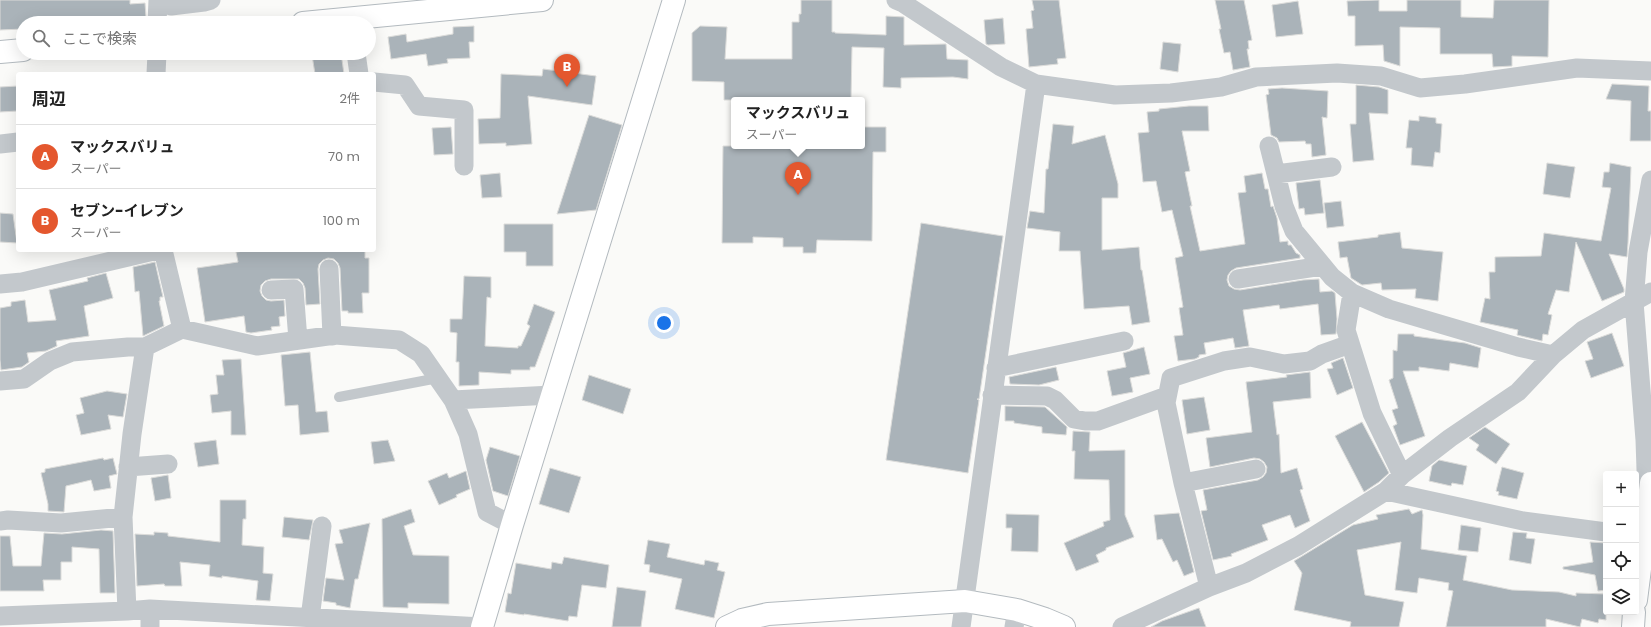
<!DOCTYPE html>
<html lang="ja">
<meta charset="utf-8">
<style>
:root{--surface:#fff;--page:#f6f6f6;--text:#222;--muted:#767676;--line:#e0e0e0;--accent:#e4572e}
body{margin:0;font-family:Poppins,"Noto Sans JP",sans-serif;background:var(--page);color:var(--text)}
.controls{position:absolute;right:12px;bottom:12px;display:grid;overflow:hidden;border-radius:4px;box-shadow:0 4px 16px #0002}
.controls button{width:36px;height:36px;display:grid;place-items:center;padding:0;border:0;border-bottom:1px solid var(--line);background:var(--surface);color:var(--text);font:20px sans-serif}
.you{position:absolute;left:664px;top:323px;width:14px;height:14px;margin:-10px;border:3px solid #fff;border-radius:50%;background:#1a73e8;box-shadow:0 0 0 6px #1a73e833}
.badge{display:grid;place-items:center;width:26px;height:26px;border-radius:50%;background:var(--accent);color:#fff;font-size:13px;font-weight:700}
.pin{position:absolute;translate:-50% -33px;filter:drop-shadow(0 1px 2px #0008)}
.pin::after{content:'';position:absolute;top:21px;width:14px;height:12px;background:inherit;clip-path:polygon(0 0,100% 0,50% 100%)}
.popup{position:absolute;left:731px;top:97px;width:134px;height:52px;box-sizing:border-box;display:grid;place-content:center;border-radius:4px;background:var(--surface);filter:drop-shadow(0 1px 3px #0005);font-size:13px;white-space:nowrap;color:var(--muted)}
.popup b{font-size:15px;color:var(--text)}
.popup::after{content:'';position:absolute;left:50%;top:100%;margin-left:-8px;border:8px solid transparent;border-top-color:var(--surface)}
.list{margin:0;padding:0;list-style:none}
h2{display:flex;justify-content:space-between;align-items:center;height:52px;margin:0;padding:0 16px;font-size:17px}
h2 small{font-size:13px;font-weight:400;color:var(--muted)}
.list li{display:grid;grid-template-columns:26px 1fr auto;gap:12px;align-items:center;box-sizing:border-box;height:64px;padding:0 16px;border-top:1px solid var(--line)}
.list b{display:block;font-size:15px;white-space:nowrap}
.list p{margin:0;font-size:13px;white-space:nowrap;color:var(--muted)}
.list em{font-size:13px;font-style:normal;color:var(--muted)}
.icon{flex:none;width:22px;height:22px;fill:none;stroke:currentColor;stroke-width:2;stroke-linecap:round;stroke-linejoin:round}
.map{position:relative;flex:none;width:1651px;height:627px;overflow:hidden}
.search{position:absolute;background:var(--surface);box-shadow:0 4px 16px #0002;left:16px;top:16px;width:360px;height:44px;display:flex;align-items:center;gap:10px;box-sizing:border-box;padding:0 14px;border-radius:22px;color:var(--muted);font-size:15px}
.panel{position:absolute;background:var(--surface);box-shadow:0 4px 16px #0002;left:16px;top:72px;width:360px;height:180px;border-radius:4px}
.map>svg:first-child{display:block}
.building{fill:#aab3b9;stroke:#dcdcda}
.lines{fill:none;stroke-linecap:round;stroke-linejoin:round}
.secondary-casing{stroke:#b3babf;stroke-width:24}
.lane{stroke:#c3c8cc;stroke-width:10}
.street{stroke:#c3c8cc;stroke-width:19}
.secondary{stroke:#fff;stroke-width:22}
</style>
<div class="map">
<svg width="1651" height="627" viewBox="0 0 1651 627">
<rect width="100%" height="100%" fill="#fafaf8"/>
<!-- building -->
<path class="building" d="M0,0H130V4L145,3L146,17L119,19L94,23L93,17L68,23V19L23,23V29L0,30Z
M801,0H832V32H835V33L886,35V16L904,17V45L946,44L947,59L968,60V79L953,77L901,78V88L883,87L884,48L852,47L851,100H724V82L692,81V33L700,26L727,27L725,59H792V22H799V14H801Z
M1032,0H1059L1066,58L1057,59L1058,64L1029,67L1026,29L1033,28L1031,11L1034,10Z
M1215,0H1244L1252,40L1248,41L1249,49H1247L1250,67L1233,70L1230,52L1224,53L1219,29H1221Z
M1379,0V11H1407V0H1461V17L1493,18L1494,0H1549L1548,57L1512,56V66L1493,67L1492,54H1440V28L1400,27V66L1384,61L1383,45L1355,46V16H1348L1347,1Z
M1298,1L1303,34L1276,37L1272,5Z
M1003,18L1005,44L988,45L986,44L984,20Z
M474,26V42H469L470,58L447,59L448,63L428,66L426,54L391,59L388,37L406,34L407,42L453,34V27Z
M1163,42L1181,44L1178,72L1160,69Z
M325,53H341L344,74H315L312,55Z
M543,69L596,76L592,105L528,96L532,144L506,146V143L479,144L478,119L500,118L501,74L542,76Z
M1612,84L1649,86L1648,111H1651V141H1630L1631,101L1606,99Z
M1356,85L1379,87L1388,90V114L1369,113L1374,160L1353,162L1350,124H1356Z
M18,86V111L0,112V87Z
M1282,88L1328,91L1327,118L1322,117L1326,155L1312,157L1311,144H1306L1305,141L1279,142L1277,138L1271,135L1266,95L1269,94L1268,89Z
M1189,106H1208L1209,131H1182L1190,171L1185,172L1192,206H1190L1200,251L1245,244L1238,193L1246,192L1244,176L1262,173L1265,189H1268L1271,207L1273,206L1277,218L1280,242L1288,241V245H1291L1296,253L1300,255V258L1236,268L1231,271L1228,275L1227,280L1229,286L1234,289L1240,290L1303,280L1319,279L1320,292L1332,291L1335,293L1337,319L1336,334L1321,335L1318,304L1280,309L1279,305L1243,310L1249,346L1235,348L1233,338L1204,343L1206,354L1199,355V357L1195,359L1178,361L1174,336L1183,335L1179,308L1183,307L1175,258L1183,256L1172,210L1162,212L1156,181L1143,182L1138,133L1149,132L1147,112L1159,111V109Z
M589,115L622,125L596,210L557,214Z
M1419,116L1436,118V123L1442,124L1440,153L1435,152L1433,167L1411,165L1412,148H1406L1409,120L1419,121Z
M1053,124L1074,126L1072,144L1105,135L1118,184V198H1102V250L1139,247L1141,270H1142L1150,322L1132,325L1129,306L1084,309L1080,251H1059L1060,232L1027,228L1030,211L1044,213L1046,169H1048Z
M451,127L453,154L434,155L432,128Z
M862,127H886V152H873L872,241L817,240L816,253H803V247H783V238L753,237V243H722L723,146H862Z
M1547,163L1575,167L1570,198L1543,194Z
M1610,163L1631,167L1628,243L1627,257L1609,254L1624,289V292L1602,301L1576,242L1569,292L1556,290L1548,314L1552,315L1548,335L1543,334L1542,341L1517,335L1518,330L1480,322L1485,298L1490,299L1489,272H1495V257L1541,256L1544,233L1601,241L1611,188L1602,187L1604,172H1609Z
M500,173L502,197L482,198L480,175Z
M1320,180L1324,213L1305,215L1304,208L1299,209L1296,183Z
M1341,201L1344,226L1327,228L1324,203Z
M0,213L13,214L17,243L0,242Z
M921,223L1003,236L979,399H977L979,400L968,473L886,460Z
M504,224H553V266H526V252H504Z
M1400,232L1402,248L1443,252L1438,301L1415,298L1416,289L1382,290L1381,283L1362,285L1351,278L1347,257L1340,258L1338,242L1378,237V235Z
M254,250H365V258H369V293H362L363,313H348V311H342L340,268L338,263L334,259L328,258L323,260L319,264L318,269L320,304L306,305L305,288L303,283L299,279H271L265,281L261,285L260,291L262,296L266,300L271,301L284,300L285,316L279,317L280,326L271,327L272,330L251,333L246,332L244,316L205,322L197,268L238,262L236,252Z
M155,262L163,297H160V301H159L164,326L143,336L139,291L135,292L133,267Z
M106,273L113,298L84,306L89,336L56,341L57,346L46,351L27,353L29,362L22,367L1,370L0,360V308L11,306V302L25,300L28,322L56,320L49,290L88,281L87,278Z
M464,276L491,277V298L487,297L485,346L518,348V346H521L530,326L527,324L534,304L555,312L535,367H530V370H511V374L479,372V385L459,386V362H456L457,333L450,332V319H462Z
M1612,333L1624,366L1591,378L1585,361L1593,359L1587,342Z
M1398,334H1414V336L1465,343L1481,348L1478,368L1450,363L1449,371L1419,367V371H1403L1425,436L1400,445L1393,426L1397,424L1392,410L1398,408L1389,380L1393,378V350L1397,351Z
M1144,347L1150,374L1130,378L1133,392L1112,396L1107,371L1126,367L1123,353Z
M310,352L316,412L327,411L329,432L300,435L298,405L285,406L281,355Z
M1343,358L1353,388L1337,395L1327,369L1333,368L1331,363Z
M241,359L246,435H231V411L212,413L210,395L218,394L216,375H224L222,360Z
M1056,367L1059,380L1039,385L1010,384L1009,377Z
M1310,372L1311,398L1273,402L1277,435L1279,434L1281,473L1297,468L1303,489L1300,490L1310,521L1295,528L1290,515L1262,525L1268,540L1231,554L1232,556L1213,560L1201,511L1207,510L1203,490L1258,480L1263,477L1266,473L1267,467L1264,462L1260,459L1254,458L1210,467L1206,438L1252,432L1246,382L1287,377L1286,375Z
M589,375L631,389L623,414L582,400Z
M107,391L127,394L123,417L108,415L111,429L81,435L76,415L84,413L80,398Z
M1204,397L1210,430L1187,434L1182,400Z
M1005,406L1045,407L1067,427L1066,435L1042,433V427L1014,423V421H1005Z
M1362,422L1389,473L1379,482L1364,492L1335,436Z
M1485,427L1510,444L1496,464L1476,450L1479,445L1469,438Z
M1073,431L1090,432L1089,451L1125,450V515L1134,537L1106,548V550L1096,555L1099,562L1076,571L1064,543L1104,526L1103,522L1110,520L1109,480L1074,479L1075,451H1072Z
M216,440L219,464L198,467L194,443Z
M388,440L395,461L374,464L371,442Z
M490,447L520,456L508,496L493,491L486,460Z
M103,458L104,460L113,458L117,474L109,476L111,488L94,491L91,480L66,486L64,512L48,511V504L41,473L45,472V469Z
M1439,460L1467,466L1463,485L1452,483L1451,486L1429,481L1432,466Z
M1502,467L1524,473L1517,499L1498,495L1499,492L1496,491Z
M550,468L581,477L569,513L539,504Z
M466,471L470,489L456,495L457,497L439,505L428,481L447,473L449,478Z
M168,475L171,498L155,501L151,478Z
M220,500H246V519H243L242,545L264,547L263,573L273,574L270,601L256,600L258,581L222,576V578L209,576L210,565L180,562L182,586H165L164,584L137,586L135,534L154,535V532L168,533V536L220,542Z
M411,509L415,522L404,526L413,555L449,556V604L408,603V608L383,607L382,519Z
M1409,509L1412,514L1422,510L1423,515L1421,549L1467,556L1463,580L1512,590L1559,592L1576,596V593L1606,594V620L1599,619L1598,623L1582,619L1580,627L1546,619V627H1446L1453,591L1448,590L1449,583L1419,578L1417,593L1395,590L1401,542L1357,550L1365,595L1404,602L1399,627H1350L1351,622L1294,610L1302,573L1294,561L1353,525L1378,519L1376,515Z
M1179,513L1194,572L1184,576L1177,560L1173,562L1162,539L1157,540L1154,515Z
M1006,514L1039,515L1038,552L1011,551L1012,528H1006Z
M284,517L313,520L309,540L282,537Z
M370,523L358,579H355L350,608L336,605V603L323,601L326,578L344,580L335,544L343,543L339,530Z
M1461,525L1481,528L1478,552L1458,550Z
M101,530L113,531L115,593H100L99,549L72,547V562H61V580H43L44,591H0V536H10L13,566H41L44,533L62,534Z
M1513,532L1527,533L1526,538L1535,539L1531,564L1509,560Z
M648,540L670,544L667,557L704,565L705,560L719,563L717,570L725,572L714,618L675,609L682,579L649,572L650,565L644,564Z
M1590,542L1606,543V590L1598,591L1595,575L1563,569V567L1593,562Z
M564,557L609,565L606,588L582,585L577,617L569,616L568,621L524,614V615L505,612L508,593L511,594L516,563L551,569L552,562L562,564Z
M617,587L646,591L641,627H612Z
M1199,608L1206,627H1151L1162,621Z"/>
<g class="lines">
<defs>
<path id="secondary" d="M303,23L542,0
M0,52L23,50
M1636,600L1651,483
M482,627L512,525L674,0
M727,627L742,620L768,614L965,601L1017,610L1045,619L1064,627
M1633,627L1634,612"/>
</defs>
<!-- secondary casing -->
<use href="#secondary" class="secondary-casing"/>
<!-- lane -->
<path class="lane" d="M339,397L438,378"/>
<!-- street -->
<path class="street" d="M159,0L171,6L204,2L211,0
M896,0L903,3L1001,67L1036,84L1115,95L1171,93L1221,87L1256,77L1337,73L1381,76L1420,88L1465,84L1577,68L1651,71
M157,23L158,0
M356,53L359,74
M156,74L157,53
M374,82L405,85L419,106L464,110V166
M0,144L18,142
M1269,146L1284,206L1294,231L1332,277L1352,293L1389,309L1518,347L1553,355
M1276,174L1332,167
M163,250L182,329
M329,269L332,336
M1238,279L1322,266
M0,284L22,282L158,250
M271,290L294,289L298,340
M1352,293L1346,330L1372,413L1402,475
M996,368L1124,341
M0,381L24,379L50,361L72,352L128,347H145L182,329L257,346L335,335L399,340L421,354L453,400L468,434L487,512L512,525
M992,395L1047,396L1055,400L1074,419L1085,421H1098L1167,396
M453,400L552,395
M128,467L168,464
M1183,483L1256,469
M1386,491L1523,521L1606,532
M1647,499L1645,440L1634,302L1638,252L1651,180
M0,521L8,520L61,523L123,517
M1209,587L1183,483L1166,403L1171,378L1224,361L1250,357L1284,364L1310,361L1322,354L1350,344
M150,609V627
M127,611L123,517L132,434L145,347
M0,616L127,611L150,609L482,627
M310,618L322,526
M961,627L1036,84
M1014,627L1017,610
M1122,627L1209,587L1246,573L1298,546L1386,491L1402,475L1450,438L1518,392L1553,355L1583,330L1651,292"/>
<!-- secondary -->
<use href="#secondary" class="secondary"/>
</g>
</svg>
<div class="controls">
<button>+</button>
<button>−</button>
<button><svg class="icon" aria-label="locate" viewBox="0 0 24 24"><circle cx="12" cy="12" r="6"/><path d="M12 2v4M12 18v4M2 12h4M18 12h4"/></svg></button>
<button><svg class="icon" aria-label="layers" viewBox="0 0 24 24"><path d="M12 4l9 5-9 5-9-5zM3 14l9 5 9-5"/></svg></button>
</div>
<div class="you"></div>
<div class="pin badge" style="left:798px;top:195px">A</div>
<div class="popup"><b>マックスバリュ</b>スーパー</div>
<div class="pin badge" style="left:567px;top:87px">B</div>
<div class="search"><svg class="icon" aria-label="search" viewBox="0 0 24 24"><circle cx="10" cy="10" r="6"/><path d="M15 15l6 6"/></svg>ここで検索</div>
<section class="panel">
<h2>周辺<small>2件</small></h2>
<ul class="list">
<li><span class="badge">A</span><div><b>マックスバリュ</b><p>スーパー</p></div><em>70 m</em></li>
<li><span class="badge">B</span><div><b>セブン-イレブン</b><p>スーパー</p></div><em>100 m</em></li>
</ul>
</section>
</div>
